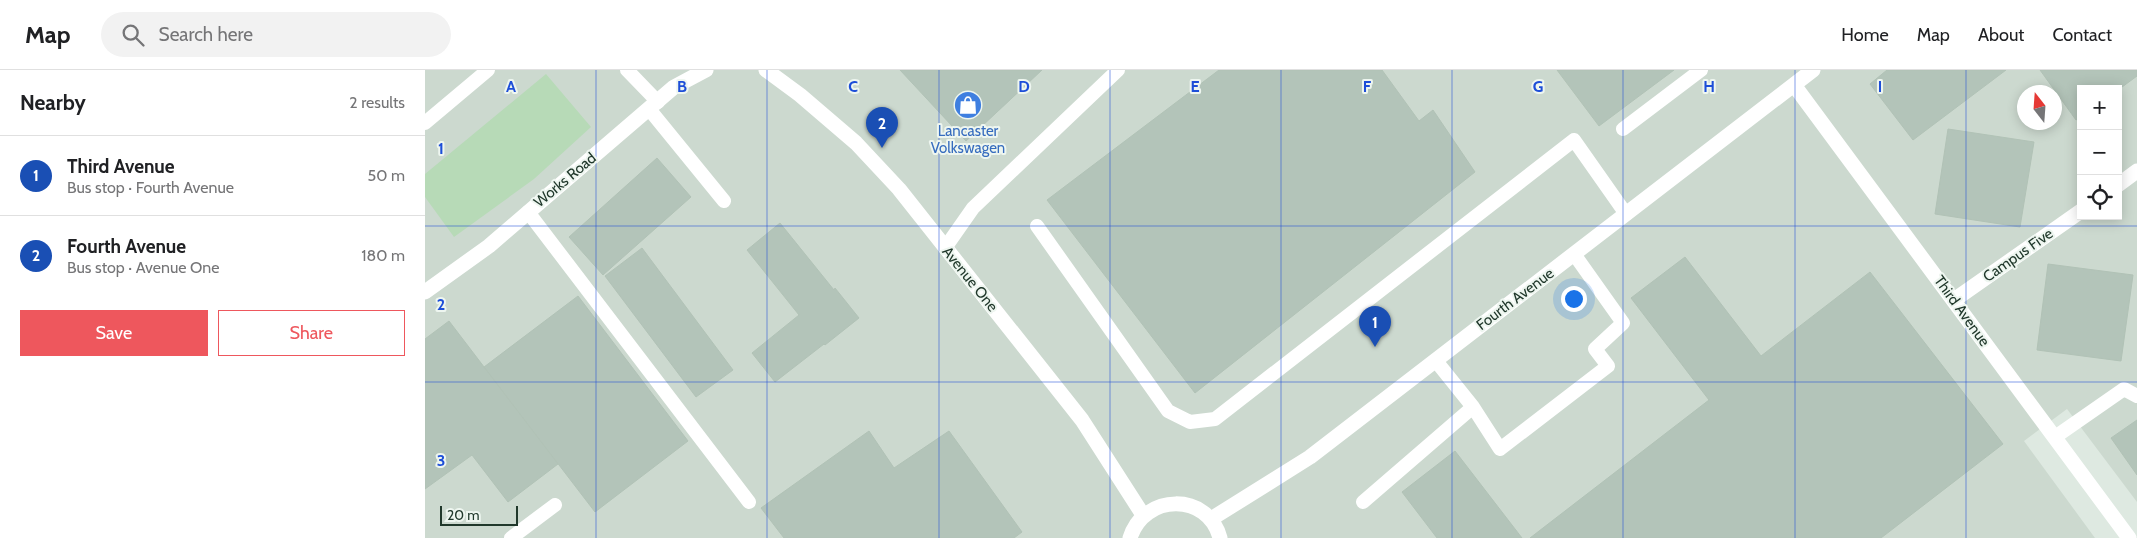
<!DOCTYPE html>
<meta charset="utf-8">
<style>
:root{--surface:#fff;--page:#f2f2f2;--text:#202124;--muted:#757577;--line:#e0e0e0;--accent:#ee575d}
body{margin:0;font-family:Cabin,sans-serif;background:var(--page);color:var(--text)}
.controls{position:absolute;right:15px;top:15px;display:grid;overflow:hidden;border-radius:0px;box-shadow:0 2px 12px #0003}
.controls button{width:45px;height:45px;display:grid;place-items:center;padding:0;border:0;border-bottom:1px solid var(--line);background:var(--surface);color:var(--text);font:25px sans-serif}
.compass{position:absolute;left:1592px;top:15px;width:45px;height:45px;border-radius:50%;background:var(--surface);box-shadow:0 2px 12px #0003;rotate:343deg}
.scale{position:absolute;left:15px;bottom:12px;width:78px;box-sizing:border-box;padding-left:5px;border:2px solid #20382b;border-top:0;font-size:14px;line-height:18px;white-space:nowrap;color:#20382b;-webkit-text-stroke:4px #eef6f0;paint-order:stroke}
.you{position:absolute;left:1148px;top:228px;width:18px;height:18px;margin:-12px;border:4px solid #fff;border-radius:50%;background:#1a73e8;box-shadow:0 0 0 8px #1a73e833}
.badge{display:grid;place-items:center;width:32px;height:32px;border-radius:50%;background:var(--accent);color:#fff;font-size:16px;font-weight:700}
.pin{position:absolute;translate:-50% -41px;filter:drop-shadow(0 1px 2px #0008)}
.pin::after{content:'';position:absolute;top:26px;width:18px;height:15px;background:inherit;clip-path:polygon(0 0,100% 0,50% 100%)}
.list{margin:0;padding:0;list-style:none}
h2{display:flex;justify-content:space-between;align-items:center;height:65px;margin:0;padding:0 20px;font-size:21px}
h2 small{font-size:16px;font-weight:400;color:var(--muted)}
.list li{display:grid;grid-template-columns:32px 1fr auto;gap:15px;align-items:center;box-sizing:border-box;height:80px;padding:0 20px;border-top:1px solid var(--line)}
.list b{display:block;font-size:19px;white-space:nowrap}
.list p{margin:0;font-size:16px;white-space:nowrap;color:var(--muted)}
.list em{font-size:16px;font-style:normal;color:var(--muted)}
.actions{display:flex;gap:10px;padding:15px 20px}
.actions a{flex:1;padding:11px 0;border:1px solid var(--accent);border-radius:0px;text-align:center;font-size:18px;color:var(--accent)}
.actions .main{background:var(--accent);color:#fff}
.icon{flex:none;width:28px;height:28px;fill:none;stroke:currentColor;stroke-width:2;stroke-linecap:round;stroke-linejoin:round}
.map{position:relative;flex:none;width:1712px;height:468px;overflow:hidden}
header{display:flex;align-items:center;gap:30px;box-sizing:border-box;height:70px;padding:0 25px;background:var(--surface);border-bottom:1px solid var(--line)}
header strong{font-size:24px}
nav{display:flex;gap:28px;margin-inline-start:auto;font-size:18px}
.search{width:350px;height:45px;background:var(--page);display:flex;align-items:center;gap:12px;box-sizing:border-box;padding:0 18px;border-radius:28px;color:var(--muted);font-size:19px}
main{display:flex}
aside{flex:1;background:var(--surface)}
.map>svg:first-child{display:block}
.built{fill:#ccd9cf;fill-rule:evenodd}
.green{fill:#b7dab7}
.building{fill:#b3c4b9;stroke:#b1c2b6}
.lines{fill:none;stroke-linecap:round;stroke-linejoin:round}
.service{stroke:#fff;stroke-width:14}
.minor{stroke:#fff;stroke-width:15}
.tertiary{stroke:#fff;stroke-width:15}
.grid{fill:none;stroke:#1d4ed8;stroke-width:1;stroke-opacity:0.55}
.labels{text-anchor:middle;stroke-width:4;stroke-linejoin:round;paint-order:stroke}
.shop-label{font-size:15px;fill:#366cbe;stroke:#eef6f0}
.street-label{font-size:15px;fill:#20382b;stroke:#eef6f0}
.grid-label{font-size:16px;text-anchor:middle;font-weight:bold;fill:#1d4ed8;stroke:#eef6f0;stroke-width:4;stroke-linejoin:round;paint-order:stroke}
</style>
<header>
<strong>Map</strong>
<div class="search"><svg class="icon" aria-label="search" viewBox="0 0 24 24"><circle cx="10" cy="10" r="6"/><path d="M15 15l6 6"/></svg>Search here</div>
<nav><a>Home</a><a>Map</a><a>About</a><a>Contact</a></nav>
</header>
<main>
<aside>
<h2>Nearby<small>2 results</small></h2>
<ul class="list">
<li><span class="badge" style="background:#1a4fb4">1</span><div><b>Third Avenue</b><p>Bus stop · Fourth Avenue</p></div><em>50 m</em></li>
<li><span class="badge" style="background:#1a4fb4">2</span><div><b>Fourth Avenue</b><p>Bus stop · Avenue One</p></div><em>180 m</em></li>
</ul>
<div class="actions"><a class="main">Save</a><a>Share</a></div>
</aside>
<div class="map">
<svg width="1712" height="468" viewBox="0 0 1712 468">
<rect width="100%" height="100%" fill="#dee9e1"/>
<!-- built -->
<path class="built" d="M0,0H1712V432L1642,339L1599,371L1670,468H0ZM1656,19H1693V146H1656ZM1600,22H1630V52H1600Z"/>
<!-- green -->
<path class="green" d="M121,4L166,57L109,109L29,167L0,127V104Z"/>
<!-- building -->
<path class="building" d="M475,0H617L541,71Z
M794,0H957L994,51L1008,40L1050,102L770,323L622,130Z
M1132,0H1249L1174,56Z
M1462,0H1581L1488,70L1445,14Z
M1615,0H1712V6L1693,20L1656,19V47L1651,50Z
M1523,59L1609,72L1595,157L1510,144Z
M232,88L266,127L178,205L144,167Z
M355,153L409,220L410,218L434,248L400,275L399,274L350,312L327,283L374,245L322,180Z
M217,178L308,300L271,327L180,206Z
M1260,187L1336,286L1445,202L1578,374L1456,468H1105L1284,330L1206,228Z
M1623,194L1708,205L1696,291L1612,280Z
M153,226L263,371L170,442L59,297Z
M24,251L133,394L83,432L47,385L0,419V269Z
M1712,350V405L1686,368Z
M444,361L469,398L524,361L597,462L589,468H359L336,438Z
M1030,381L1097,468H1012L977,422Z"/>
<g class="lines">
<!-- service -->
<path class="service" d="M202,0L233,32
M224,39L299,131
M0,53L63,0
M1198,59L1276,0
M103,142L324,432
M612,156L743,341L765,352L790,349L1149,70L1201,144
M520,178L548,138L693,0
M1048,337L1075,379L1183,296L1170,279L1198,253L1149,184
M1630,367L1699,319L1712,326
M938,432L1048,337L1011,291
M86,468L130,435"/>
<!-- minor -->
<path class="minor" d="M341,0L375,25L431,73L474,119L657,350L718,445
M1369,15L1704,468
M1693,115L1712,101
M1529,230L1656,141
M786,449L885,387L1388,0
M705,468C719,423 783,422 795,468"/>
<!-- tertiary -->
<path class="tertiary" d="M0,222L64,176L249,17L281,0"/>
</g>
<!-- grid -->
<path class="grid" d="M171,0V468M342,0V468M514,0V468M685,0V468M856,0V468M1027,0V468M1198,0V468M1370,0V468M1541,0V468M0,156H1712M0,312H1712"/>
<!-- icons -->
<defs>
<symbol id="shop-disc" viewBox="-11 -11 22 22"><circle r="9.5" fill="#3f7fe0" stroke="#eef6f0"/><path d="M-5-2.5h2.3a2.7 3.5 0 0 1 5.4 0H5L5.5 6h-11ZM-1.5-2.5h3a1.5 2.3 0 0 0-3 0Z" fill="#fff"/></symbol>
</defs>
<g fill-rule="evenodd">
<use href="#shop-disc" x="527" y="19" width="32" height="32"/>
</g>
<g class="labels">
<!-- shop labels -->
<g class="shop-label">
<text x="543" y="66">Lancaster<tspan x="543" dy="17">Volkswagen</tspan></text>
</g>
<!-- street labels -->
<g class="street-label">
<text transform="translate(140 110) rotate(-40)" y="5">Works Road</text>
<text transform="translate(1593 185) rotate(-35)" y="5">Campus Five</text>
<text transform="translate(545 209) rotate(51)" y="5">Avenue One</text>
<text transform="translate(1090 229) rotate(-37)" y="5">Fourth Avenue</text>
<text transform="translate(1537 241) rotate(54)" y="5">Third Avenue</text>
</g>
</g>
<g class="grid-label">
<text x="86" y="22">A</text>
<text x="257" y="22">B</text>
<text x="428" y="22">C</text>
<text x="599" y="22">D</text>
<text x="770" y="22">E</text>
<text x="942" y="22">F</text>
<text x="1113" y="22">G</text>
<text x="1284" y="22">H</text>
<text x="1455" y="22">I</text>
<text x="16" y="84">1</text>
<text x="16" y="240">2</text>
<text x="16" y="396">3</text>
</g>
</svg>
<div class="controls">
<button>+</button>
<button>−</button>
<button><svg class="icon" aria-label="locate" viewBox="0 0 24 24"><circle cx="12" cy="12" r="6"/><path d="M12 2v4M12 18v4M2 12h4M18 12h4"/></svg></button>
</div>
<svg class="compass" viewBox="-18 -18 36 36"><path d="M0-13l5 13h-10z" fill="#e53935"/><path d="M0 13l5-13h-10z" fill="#757577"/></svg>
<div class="scale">20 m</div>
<div class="you"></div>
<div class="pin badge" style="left:950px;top:277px;background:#1a4fb4">1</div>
<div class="pin badge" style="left:457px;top:78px;background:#1a4fb4">2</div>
</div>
</main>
